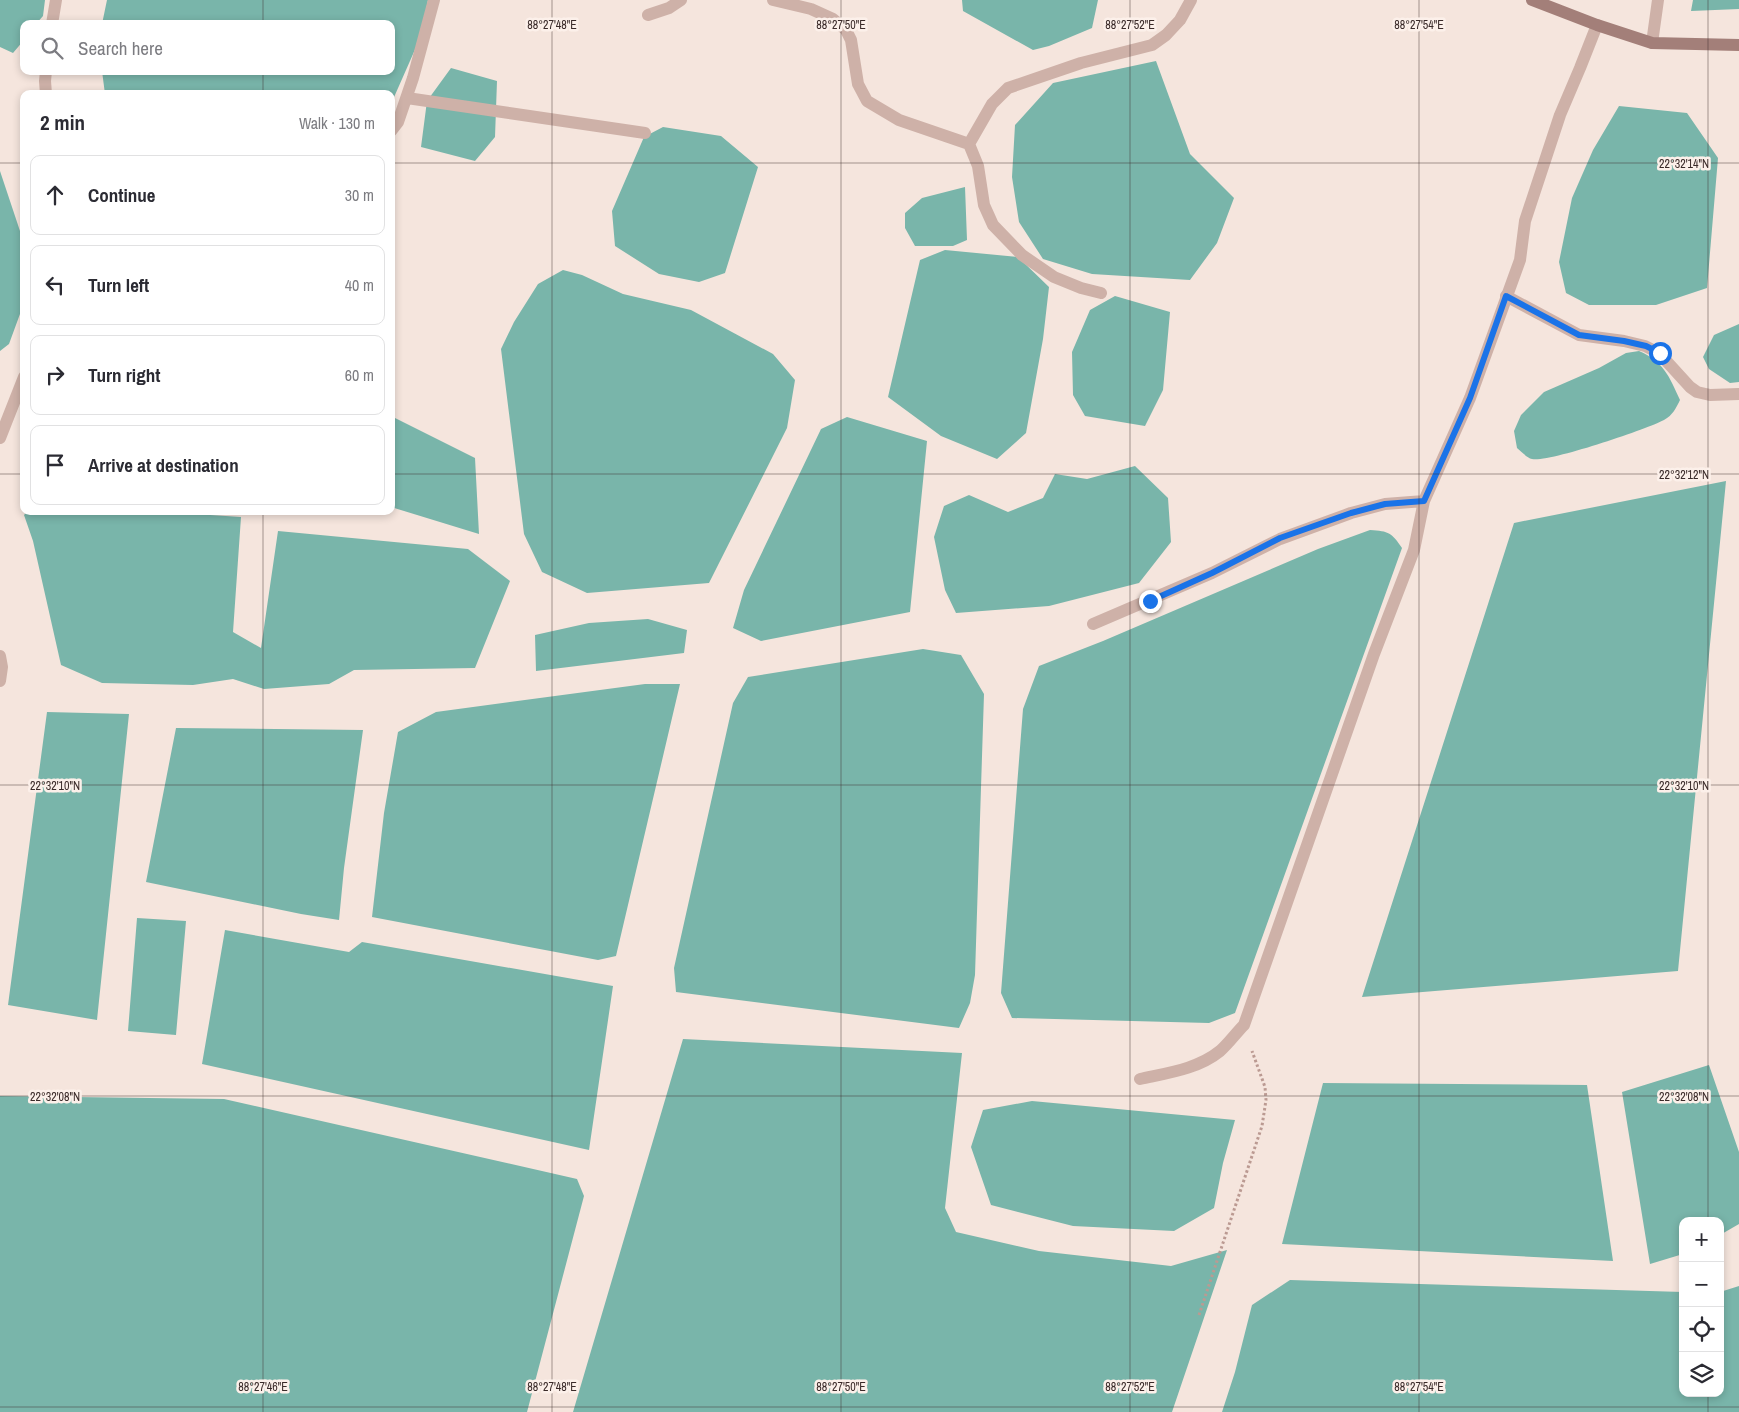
<!DOCTYPE html>
<meta charset="utf-8">
<style>
:root{--surface:#fff;--page:#f7f7f7;--text:#2b2b33;--muted:#7c7c81;--line:#e1e1e2}
body{margin:0;font-family:"Archivo Narrow",sans-serif;background:var(--page);color:var(--text)}
.controls{position:absolute;right:15px;bottom:15px;display:grid;overflow:hidden;border-radius:10px;box-shadow:0 2px 8px #0003}
.controls button{width:45px;height:45px;display:grid;place-items:center;padding:0;border:0;border-bottom:1px solid var(--line);background:var(--surface);color:var(--text);font:25px sans-serif}
.stop{position:absolute;width:15px;height:15px;margin:-11px;border:4px solid #1a73e8;border-radius:50%;background:#fff}
.stop.end{background:#1a73e8;border-color:#fff;box-shadow:0 1px 5px #0008}
.list{margin:0;padding:0;list-style:none}
h2{display:flex;justify-content:space-between;align-items:center;height:65px;margin:0;padding:0 20px;font-size:21px}
h2 small{font-size:16px;font-weight:400;color:var(--muted)}
.list li{display:grid;grid-template-columns:32px 1fr auto;gap:15px;align-items:center;box-sizing:border-box;height:80px;margin:0 10px 10px;padding:0 10px;border:1px solid var(--line);border-radius:10px}
.list b{display:block;font-size:19px;white-space:nowrap}
.list em{font-size:16px;font-style:normal;color:var(--muted)}
.icon{flex:none;width:28px;height:28px;fill:none;stroke:currentColor;stroke-width:2;stroke-linecap:round;stroke-linejoin:round}
.map{position:relative;flex:none;width:1739px;height:1412px;overflow:hidden}
.search{position:absolute;background:var(--surface);box-shadow:0 2px 8px #0003;left:20px;top:20px;width:375px;height:55px;display:flex;align-items:center;gap:12px;box-sizing:border-box;padding:0 18px;border-radius:10px;color:var(--muted);font-size:19px}
.panel{position:absolute;background:var(--surface);box-shadow:0 2px 8px #0003;left:20px;top:90px;width:375px;height:425px;border-radius:10px}
.map>svg:first-child{display:block}
.water{fill:#79b5aa}
.lines{fill:none;stroke-linecap:round;stroke-linejoin:round}
.path{stroke:#bb9a92;stroke-width:3;stroke-dasharray:2.5 2.5;stroke-linecap:butt}
.lane{stroke:#ceb1a8;stroke-width:12}
.street{stroke:#ceb1a8;stroke-width:12}
.secondary{stroke:#a37f79;stroke-width:12}
.route{stroke:#1a73e8;stroke-width:6}
.ticks{fill:none;stroke:#3a2a29;stroke-width:1;stroke-opacity:0.45}
.ticks-label{font-size:12px;text-anchor:middle;fill:#3a2a29;stroke:#fcf0ea;stroke-width:5;stroke-linejoin:round;paint-order:stroke}
</style>
<div class="map">
<svg width="1739" height="1412" viewBox="0 0 1739 1412">
<rect width="100%" height="100%" fill="#f5e5dd"/>
<!-- water -->
<path class="water" d="M0,0H45L43,16L36,24H24V40L13,53L0,47Z
M107,0H428L421,36L391,104V94H105L102,71H391V24H102Z
M962,0H1098L1092,28L1049,46L1033,50L963,11Z
M1693,0H1739V9L1691,11Z
M1156,61L1190,154L1234,198L1217,243L1190,280L1092,274L1043,259L1019,222L1012,177L1015,125L1053,83Z
M451,68L497,81L495,137L475,161L421,147L427,101Z
M1619,106L1687,113L1718,158L1707,288L1656,305H1589L1566,293L1559,262L1572,198L1593,150Z
M663,127L721,136L758,167L725,273L699,282L659,274L615,246L612,211L644,137Z
M0,171L24,243V303L9,344L0,351Z
M965,187L967,240L953,246H915L905,228V213L922,198Z
M945,250L1018,257L1049,287L1043,339L1026,433L997,459L941,436L888,397L920,260Z
M563,270L582,275L623,294L691,310L773,354L795,380L787,428L709,583L587,593L542,572L524,534L501,349L514,322L538,284Z
M1115,296L1170,312L1163,390L1145,426L1085,416L1073,395L1072,352L1090,310Z
M1739,324V382L1730,383L1709,369L1703,357L1714,335Z
M1639,351C1664,362 1669,376 1680,400C1676,408 1673,415 1664,420C1647,429 1548,463 1532,459C1527,458 1521,451 1517,448L1514,431L1521,415L1544,392L1599,368L1626,353Z
M391,416L475,458L479,534L391,507Z
M847,417L927,441L910,612L761,641L733,628L744,590L821,429Z
M1135,466L1168,498L1171,542L1139,583L1049,606L956,613L945,590L934,537L944,506L969,495L1008,512L1043,498L1055,474L1087,479Z
M1726,481L1678,971L1362,997L1514,523Z
M28,511H149L241,517L233,632L261,648L278,531L468,549L510,581L475,668L354,670L329,684L264,689L233,679L193,685L102,683L61,665L33,541L24,515Z
M1370,530C1389,531 1392,533 1402,548L1235,1013L1209,1023L1012,1018L1001,993L1023,709L1039,666L1103,641L1318,549Z
M648,619L687,630L684,653L536,671L535,635L589,623Z
M923,649L961,655L984,694L975,975L970,1003L959,1028L676,992L674,968L733,703L748,677Z
M645,684H680L616,956L598,960L372,917L384,813L398,732L436,712Z
M47,712L129,714L97,1020L8,1005Z
M176,728L363,730L344,868L339,920L301,914L146,882Z
M137,918L186,921L176,1035L128,1031Z
M225,930L349,952L362,942L613,986L589,1150L202,1064Z
M683,1039L962,1053L945,1208L956,1232L1039,1251L1171,1266L1227,1250L1172,1412H573Z
M1709,1065L1739,1152V1224L1720,1235V1221H1683V1254L1650,1264L1622,1092Z
M1323,1083L1587,1085L1613,1261L1282,1244Z
M0,1096L224,1099L577,1179L584,1196L527,1412H0Z
M1032,1101L1235,1120L1223,1163L1214,1208L1174,1231L1073,1226L991,1205L971,1147L983,1110Z
M1290,1280L1683,1292V1393H1720V1292L1739,1286V1412H1222L1235,1372L1252,1305Z"/>
<g class="lines">
<!-- path -->
<path class="path" d="M1199,1315L1262,1126L1266,1100L1265,1087L1252,1051"/>
<!-- lane -->
<path class="lane" d="M1506,296L1579,335L1624,341L1645,346L1659,353L1690,387L1697,392L1710,395L1739,394"/>
<!-- street -->
<path class="street" d="M773,0L811,9L833,19L846,30L851,40L858,84L867,101L899,120L969,144
M648,15L669,8L681,0
M52,24L56,0
M1652,43L1658,0
M46,71L45,81L46,94
M407,98L645,133
M391,131L398,122L413,78L434,0
M1101,293L1081,288L1054,277L1022,255L993,225L984,205L978,166L969,144L992,104L1008,88L1081,63L1152,45L1166,35L1180,20L1191,0
M0,438L24,377
M1093,624L1212,573L1280,539L1351,513L1385,504L1424,501
M0,656L2,667L0,681
M1140,1079C1167,1073 1198,1069 1220,1051C1229,1043 1236,1033 1244,1025L1374,654L1414,550L1424,501L1470,398L1520,260L1525,221L1560,115L1580,68L1597,25"/>
<!-- secondary -->
<path class="secondary" d="M1532,0L1597,25L1652,43L1739,45"/>
</g>
<g class="lines">
<!-- route -->
<path class="route" d="M1150,601L1212,573L1280,538L1351,513L1385,504L1424,501L1470,398L1506,296L1579,335L1624,341L1646,346L1660,353"/>
</g>
<!-- ticks -->
<path class="ticks" d="M263,0V24M552,0V1412M841,0V1412M1130,0V1412M1419,0V1412M1708,0V1221M263,71V94M0,163H24M391,163H1739M0,474H24M391,474H1739M263,511V1412M0,785H1739M0,1096H1739M1708,1393V1412M0,1407H1739"/>
<g class="ticks-label">
<text x="552" y="29">88°27'48"E</text>
<text x="841" y="29">88°27'50"E</text>
<text x="1130" y="29">88°27'52"E</text>
<text x="1419" y="29">88°27'54"E</text>
<text x="1684" y="168">22°32'14"N</text>
<text x="1684" y="479">22°32'12"N</text>
<text x="55" y="790">22°32'10"N</text>
<text x="1684" y="790">22°32'10"N</text>
<text x="55" y="1101">22°32'08"N</text>
<text x="1684" y="1101">22°32'08"N</text>
<text x="263" y="1391">88°27'46"E</text>
<text x="552" y="1391">88°27'48"E</text>
<text x="841" y="1391">88°27'50"E</text>
<text x="1130" y="1391">88°27'52"E</text>
<text x="1419" y="1391">88°27'54"E</text>
</g>
</svg>
<div class="controls">
<button>+</button>
<button>−</button>
<button><svg class="icon" aria-label="locate" viewBox="0 0 24 24"><circle cx="12" cy="12" r="6"/><path d="M12 2v4M12 18v4M2 12h4M18 12h4"/></svg></button>
<button><svg class="icon" aria-label="layers" viewBox="0 0 24 24"><path d="M12 4l9 5-9 5-9-5zM3 14l9 5 9-5"/></svg></button>
</div>
<div class="stop" style="left:1660px;top:353px"></div>
<div class="stop end" style="left:1150px;top:601px"></div>
<div class="search"><svg class="icon" aria-label="search" viewBox="0 0 24 24"><circle cx="10" cy="10" r="6"/><path d="M15 15l6 6"/></svg>Search here</div>
<section class="panel">
<h2>2 min<small>Walk · 130 m</small></h2>
<ul class="list">
<li><svg class="icon" aria-label="ahead" viewBox="0 0 24 24"><path d="M12 20V5M6 11l6-6 6 6"/></svg><div><b>Continue</b></div><em>30 m</em></li>
<li><svg class="icon" aria-label="left" viewBox="0 0 24 24"><path d="M17 20v-9H6M10 6l-5 5 5 5"/></svg><div><b>Turn left</b></div><em>40 m</em></li>
<li><svg class="icon" aria-label="right" viewBox="0 0 24 24"><path d="M7 20v-9h11M14 6l5 5-5 5"/></svg><div><b>Turn right</b></div><em>60 m</em></li>
<li><svg class="icon" aria-label="arrive" viewBox="0 0 24 24"><path d="M6 21V4h12l-3 4 3 4H6"/></svg><div><b>Arrive at destination</b></div></li>
</ul>
</section>
</div>
